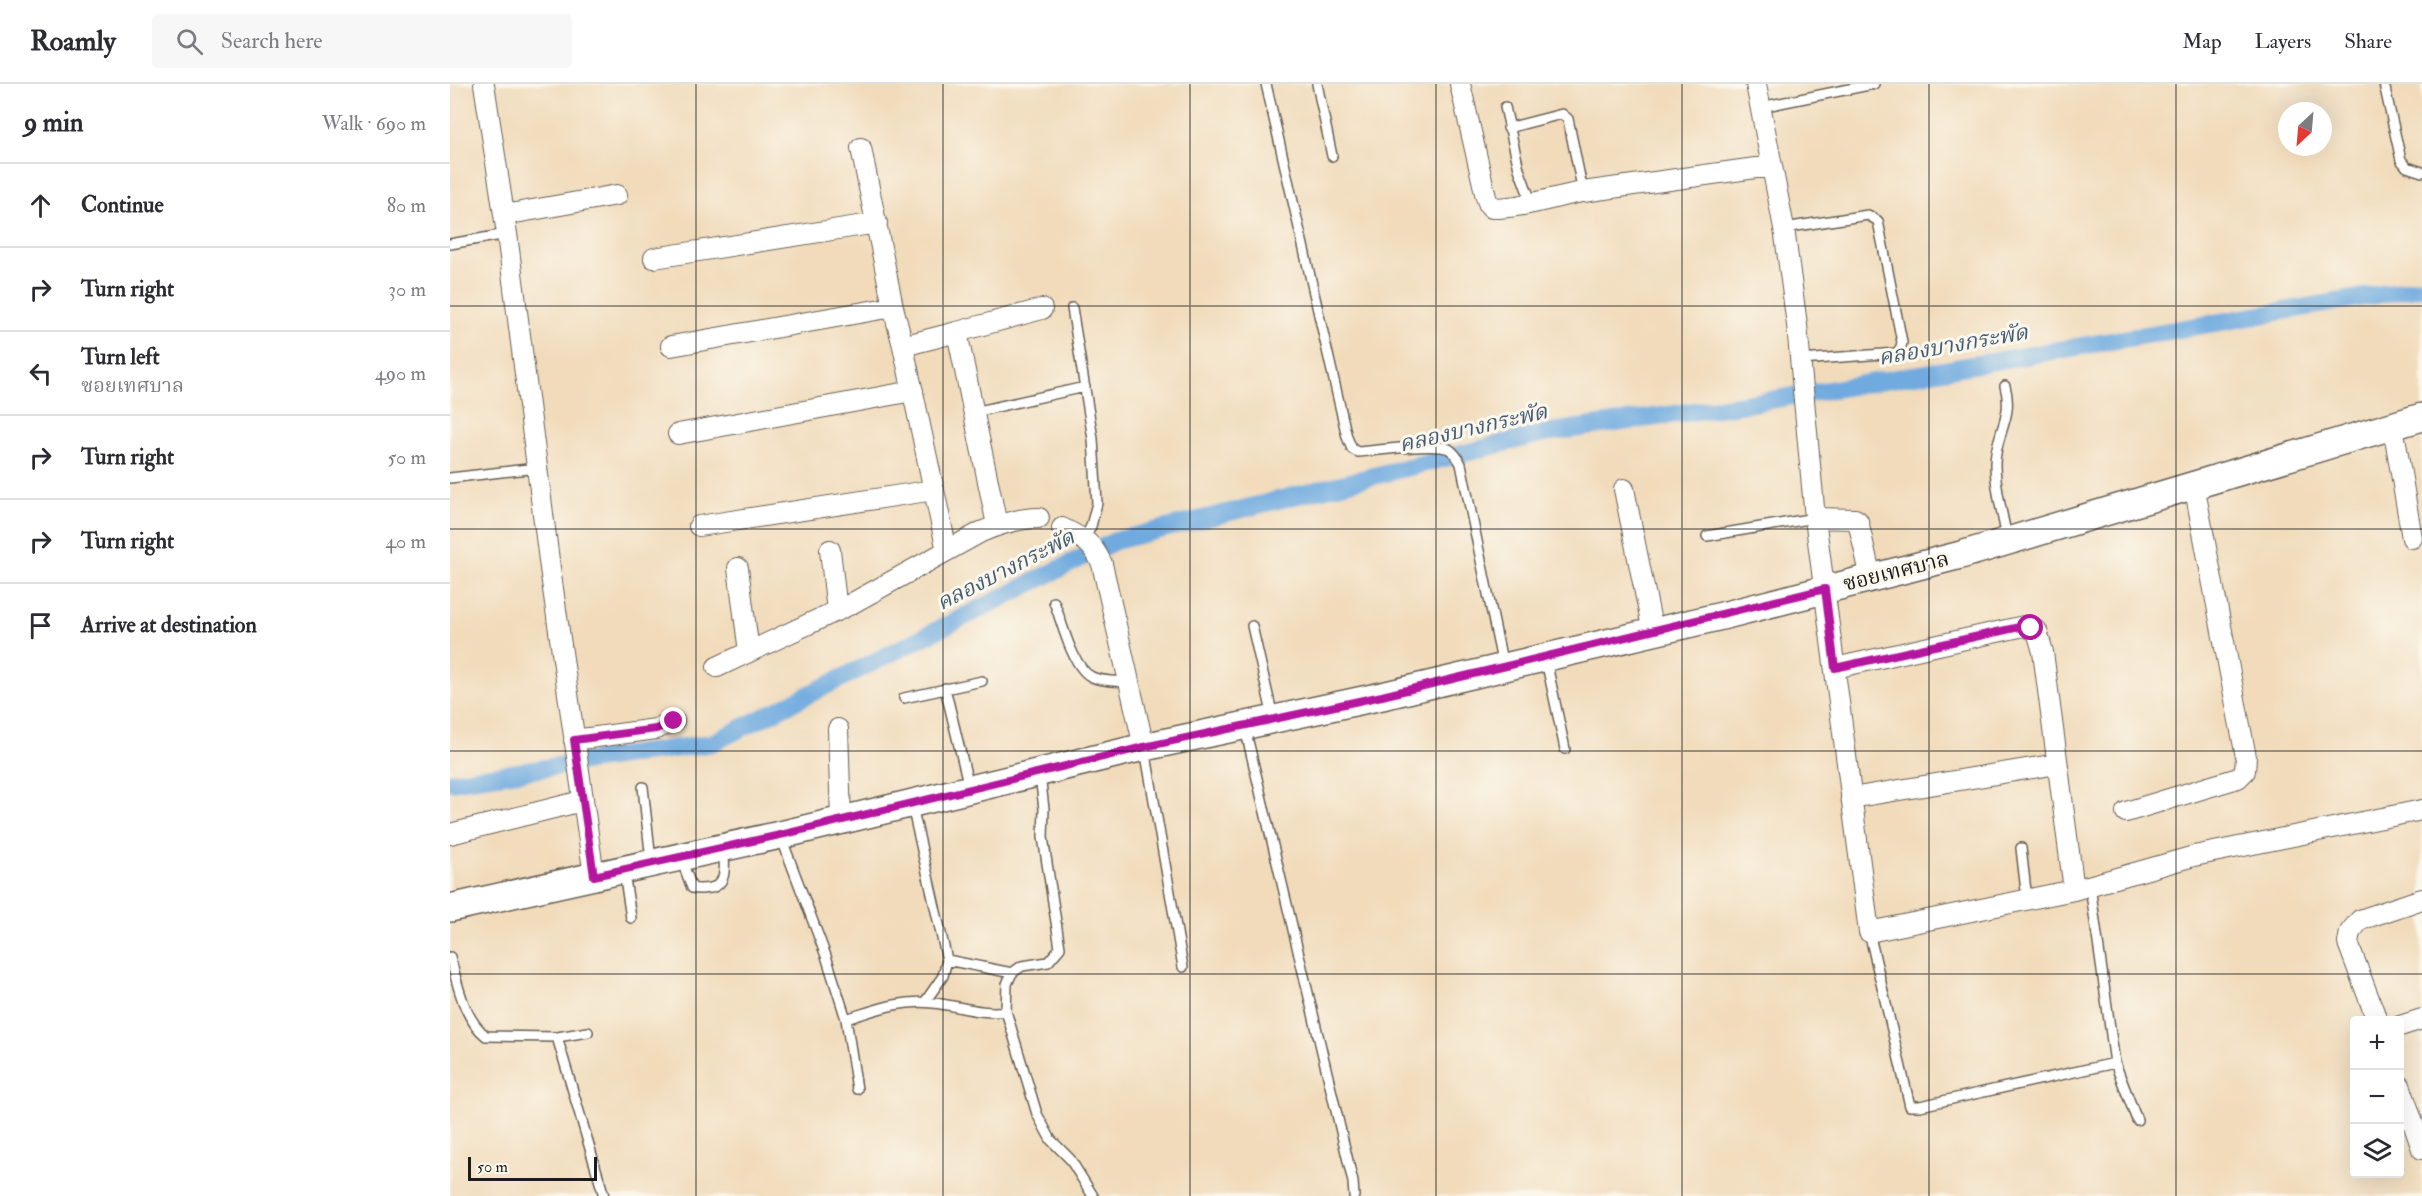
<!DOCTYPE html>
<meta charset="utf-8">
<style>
:root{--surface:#fff;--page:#f7f7f7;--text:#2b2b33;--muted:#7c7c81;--line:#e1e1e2}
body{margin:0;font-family:"IM FELL Double Pica","Noto Serif Thai",serif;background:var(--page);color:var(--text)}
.controls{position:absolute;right:18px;bottom:18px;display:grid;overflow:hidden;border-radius:6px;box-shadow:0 6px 24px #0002}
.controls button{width:54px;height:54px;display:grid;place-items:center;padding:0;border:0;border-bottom:2px solid var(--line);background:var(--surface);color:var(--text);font:30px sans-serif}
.compass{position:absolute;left:1828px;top:18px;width:54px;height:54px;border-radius:50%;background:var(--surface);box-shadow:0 6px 24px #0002;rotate:206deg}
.scale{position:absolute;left:18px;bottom:15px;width:129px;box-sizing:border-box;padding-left:6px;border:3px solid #1c1c1c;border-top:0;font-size:16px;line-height:21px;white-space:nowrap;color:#1c1c1c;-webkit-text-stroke:4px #fbf7ec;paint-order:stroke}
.stop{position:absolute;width:18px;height:18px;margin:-14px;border:4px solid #b5179e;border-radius:50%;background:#fff}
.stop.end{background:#b5179e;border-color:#fff;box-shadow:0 2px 6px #0008}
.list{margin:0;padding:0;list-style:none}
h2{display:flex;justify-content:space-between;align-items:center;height:78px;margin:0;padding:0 24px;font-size:26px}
h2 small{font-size:20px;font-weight:400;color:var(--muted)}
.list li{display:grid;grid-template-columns:39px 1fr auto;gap:18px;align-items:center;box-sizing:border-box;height:84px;padding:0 24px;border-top:2px solid var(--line)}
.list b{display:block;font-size:22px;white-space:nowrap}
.list p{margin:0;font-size:20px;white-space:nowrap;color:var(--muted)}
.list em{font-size:20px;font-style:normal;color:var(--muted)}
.icon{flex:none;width:33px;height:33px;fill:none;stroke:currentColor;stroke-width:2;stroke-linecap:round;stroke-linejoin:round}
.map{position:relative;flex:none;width:1972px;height:1112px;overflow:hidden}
header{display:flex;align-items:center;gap:36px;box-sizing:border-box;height:84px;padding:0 30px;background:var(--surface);border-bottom:2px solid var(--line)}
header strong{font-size:28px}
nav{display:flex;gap:33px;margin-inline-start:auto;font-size:21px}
.search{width:420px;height:54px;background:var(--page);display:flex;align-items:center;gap:15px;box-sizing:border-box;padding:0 21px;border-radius:6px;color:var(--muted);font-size:22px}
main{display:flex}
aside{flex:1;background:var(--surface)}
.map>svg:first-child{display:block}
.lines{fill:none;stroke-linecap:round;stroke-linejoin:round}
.canal{stroke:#6faadf;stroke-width:18}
.lane-casing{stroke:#675f54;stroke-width:12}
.street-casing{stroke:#675f54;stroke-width:22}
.secondary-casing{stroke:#675f54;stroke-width:30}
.lane{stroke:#fff;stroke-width:9}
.street{stroke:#fff;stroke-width:20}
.secondary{stroke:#fff;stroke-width:27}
.route{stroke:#b5179e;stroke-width:8}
.grid{fill:none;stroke:#1c1c1c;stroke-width:1.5;stroke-opacity:0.55}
.labels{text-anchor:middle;stroke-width:6;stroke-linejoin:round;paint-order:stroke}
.street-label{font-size:21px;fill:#1c1c1c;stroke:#fbf7ec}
.water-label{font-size:22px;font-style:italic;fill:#415c74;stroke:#fbf7ec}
</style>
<header>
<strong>Roamly</strong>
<div class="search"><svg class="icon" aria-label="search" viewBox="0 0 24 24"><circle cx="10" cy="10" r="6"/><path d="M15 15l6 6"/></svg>Search here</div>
<nav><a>Map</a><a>Layers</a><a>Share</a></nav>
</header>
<main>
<aside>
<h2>9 min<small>Walk · 690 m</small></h2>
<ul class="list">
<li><svg class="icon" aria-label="ahead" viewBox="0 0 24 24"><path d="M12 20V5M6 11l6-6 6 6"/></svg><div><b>Continue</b></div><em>80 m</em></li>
<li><svg class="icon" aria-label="right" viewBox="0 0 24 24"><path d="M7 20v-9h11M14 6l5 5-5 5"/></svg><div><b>Turn right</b></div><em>30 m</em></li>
<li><svg class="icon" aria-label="left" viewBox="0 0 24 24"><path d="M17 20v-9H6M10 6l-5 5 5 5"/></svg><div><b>Turn left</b><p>ซอยเทศบาล</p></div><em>490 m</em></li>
<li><svg class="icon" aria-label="right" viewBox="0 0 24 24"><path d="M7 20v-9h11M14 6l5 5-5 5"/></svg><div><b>Turn right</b></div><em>50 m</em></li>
<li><svg class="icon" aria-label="right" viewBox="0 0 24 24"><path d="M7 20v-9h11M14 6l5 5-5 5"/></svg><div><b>Turn right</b></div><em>40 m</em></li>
<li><svg class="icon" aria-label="arrive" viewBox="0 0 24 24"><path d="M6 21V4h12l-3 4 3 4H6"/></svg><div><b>Arrive at destination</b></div></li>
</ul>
</aside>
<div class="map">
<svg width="1972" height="1112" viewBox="0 0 1972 1112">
<rect width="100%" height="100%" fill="#fbf7ec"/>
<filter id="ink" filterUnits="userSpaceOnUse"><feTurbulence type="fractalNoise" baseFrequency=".0167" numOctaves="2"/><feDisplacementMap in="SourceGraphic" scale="12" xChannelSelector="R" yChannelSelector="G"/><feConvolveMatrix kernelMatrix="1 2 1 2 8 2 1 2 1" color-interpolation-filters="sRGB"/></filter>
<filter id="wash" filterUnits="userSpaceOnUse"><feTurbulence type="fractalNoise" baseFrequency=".008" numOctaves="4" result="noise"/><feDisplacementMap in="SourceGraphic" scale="24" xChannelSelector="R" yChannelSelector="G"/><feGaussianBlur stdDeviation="1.35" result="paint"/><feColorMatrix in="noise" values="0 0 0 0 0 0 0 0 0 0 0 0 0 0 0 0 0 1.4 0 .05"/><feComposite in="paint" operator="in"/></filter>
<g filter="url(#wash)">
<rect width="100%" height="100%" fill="#f1dbbb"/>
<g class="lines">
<!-- canal -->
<path class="canal" d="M132,678L262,659L665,457L1095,349L1309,318L1972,203
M0,698L123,680"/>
</g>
</g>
<g filter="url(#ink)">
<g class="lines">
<defs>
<path id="lane" d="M816,0L897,353L902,365L908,368C927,367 984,358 999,365C1005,369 1008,374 1011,380L1053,582
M867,0L882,72
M1934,0L1951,76L1957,83L1972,88
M1055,23L1069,85L1082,120
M1311,23L1424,0
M1058,44L1112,30L1118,35L1133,108
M1334,144L1418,131L1428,137L1452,258L1451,263L1447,269L1351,276
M0,160L57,150
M622,224L643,355L647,419L641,442L635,455
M1555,302C1564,334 1545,350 1545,380C1545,405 1553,431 1557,455
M524,328L635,303
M0,394L87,384
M1257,452L1365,434
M604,518C612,537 622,584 642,593C653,598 667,597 679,598
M802,542L823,633
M1096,576L1115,665
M495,604L519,703
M454,614L532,597
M795,644L903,1098L904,1112
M695,665L733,883
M590,691L594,725L593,753L610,864L598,878L572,882L562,889L557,900L556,927L587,1030L601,1056L620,1075L643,1112
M193,703L201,777
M462,722L497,876L493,892L475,918
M331,753L376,872L396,935L407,1005
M1571,764L1577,816
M231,775L242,804C248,806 254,805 261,804C278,800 274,781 274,767
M174,788L181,834
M1640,802L1665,979
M1419,848L1460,1022H1470L1665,979L1687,1036
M0,873C8,900 13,934 36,952L107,953L138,948
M497,876L562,889
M396,935C425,926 452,915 483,919C507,921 531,931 556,927
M107,953L154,1112"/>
<path id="street" d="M34,0L57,150L100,484L144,792
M1010,0L1036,113L1039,121L1042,124C1073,124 1103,113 1133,108L1320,82
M1306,0L1334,144L1347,241L1365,434L1419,848L1624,806L1744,772L1972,726
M411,64L443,223L453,262L497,467
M54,131L167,111
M204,174L427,139
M507,248L592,225
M221,262L443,223
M453,262L507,248L547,441
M1943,342L1962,454
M228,350L463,307
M1174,405L1203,548
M1365,434L1405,435L1408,437L1421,494
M249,442L484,406
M612,444C634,455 642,458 652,480L694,663
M380,466L387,527
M288,484L299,568
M267,583L399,521L531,448C550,440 568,434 589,434
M1385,584L1574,542L1587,547L1593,568L1624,806
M388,645L391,736
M124,656L206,645L224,637
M1401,714L1607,680
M1676,728L1788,694L1795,687L1796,673L1744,401
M0,750L132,717
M1927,936L1898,859L1900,848L1910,836L1972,815
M1950,942L1972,935
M1950,1001L1972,1065"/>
<path id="secondary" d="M0,824L339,749L694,663L932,612L1276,531L1511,471L1972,333"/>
</defs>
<!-- lane casing -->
<use href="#lane" class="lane-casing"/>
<!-- street casing -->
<use href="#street" class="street-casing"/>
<!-- secondary casing -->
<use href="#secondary" class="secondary-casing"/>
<!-- lane -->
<use href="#lane" class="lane"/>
<!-- street -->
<use href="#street" class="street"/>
<!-- secondary -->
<use href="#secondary" class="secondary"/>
</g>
</g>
<g class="lines" filter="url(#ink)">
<!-- route -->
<path class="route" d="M224,637L206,645L124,656L144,792L339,749L694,663L932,612L1375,505L1385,584L1574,542L1581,544"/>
</g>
<!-- grid -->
<path class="grid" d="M246,0V1112M493,0V1112M740,0V1112M986,0V1112M1232,0V1112M1479,0V1112M1726,0V1112M0,222H1972M0,445H1972M0,667H1972M0,890H1972"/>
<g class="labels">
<!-- street labels -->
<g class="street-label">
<text transform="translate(1446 487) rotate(-14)" y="7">ซอยเทศบาล</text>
</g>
<!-- water labels -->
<g class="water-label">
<text transform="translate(1503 260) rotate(-10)" y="8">คลองบางกระพัด</text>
<text transform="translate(1023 343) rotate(-13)" y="8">คลองบางกระพัด</text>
<text transform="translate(555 485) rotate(-27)" y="8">คลองบางกระพัด</text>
</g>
</g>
</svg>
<div class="controls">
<button>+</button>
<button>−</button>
<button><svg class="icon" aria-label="layers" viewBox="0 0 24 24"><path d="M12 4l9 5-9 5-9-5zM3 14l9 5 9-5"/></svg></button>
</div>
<svg class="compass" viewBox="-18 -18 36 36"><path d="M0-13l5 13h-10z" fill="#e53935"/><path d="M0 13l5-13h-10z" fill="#7c7c81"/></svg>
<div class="scale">50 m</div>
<div class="stop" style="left:1581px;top:544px"></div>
<div class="stop end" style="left:224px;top:637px"></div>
</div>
</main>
